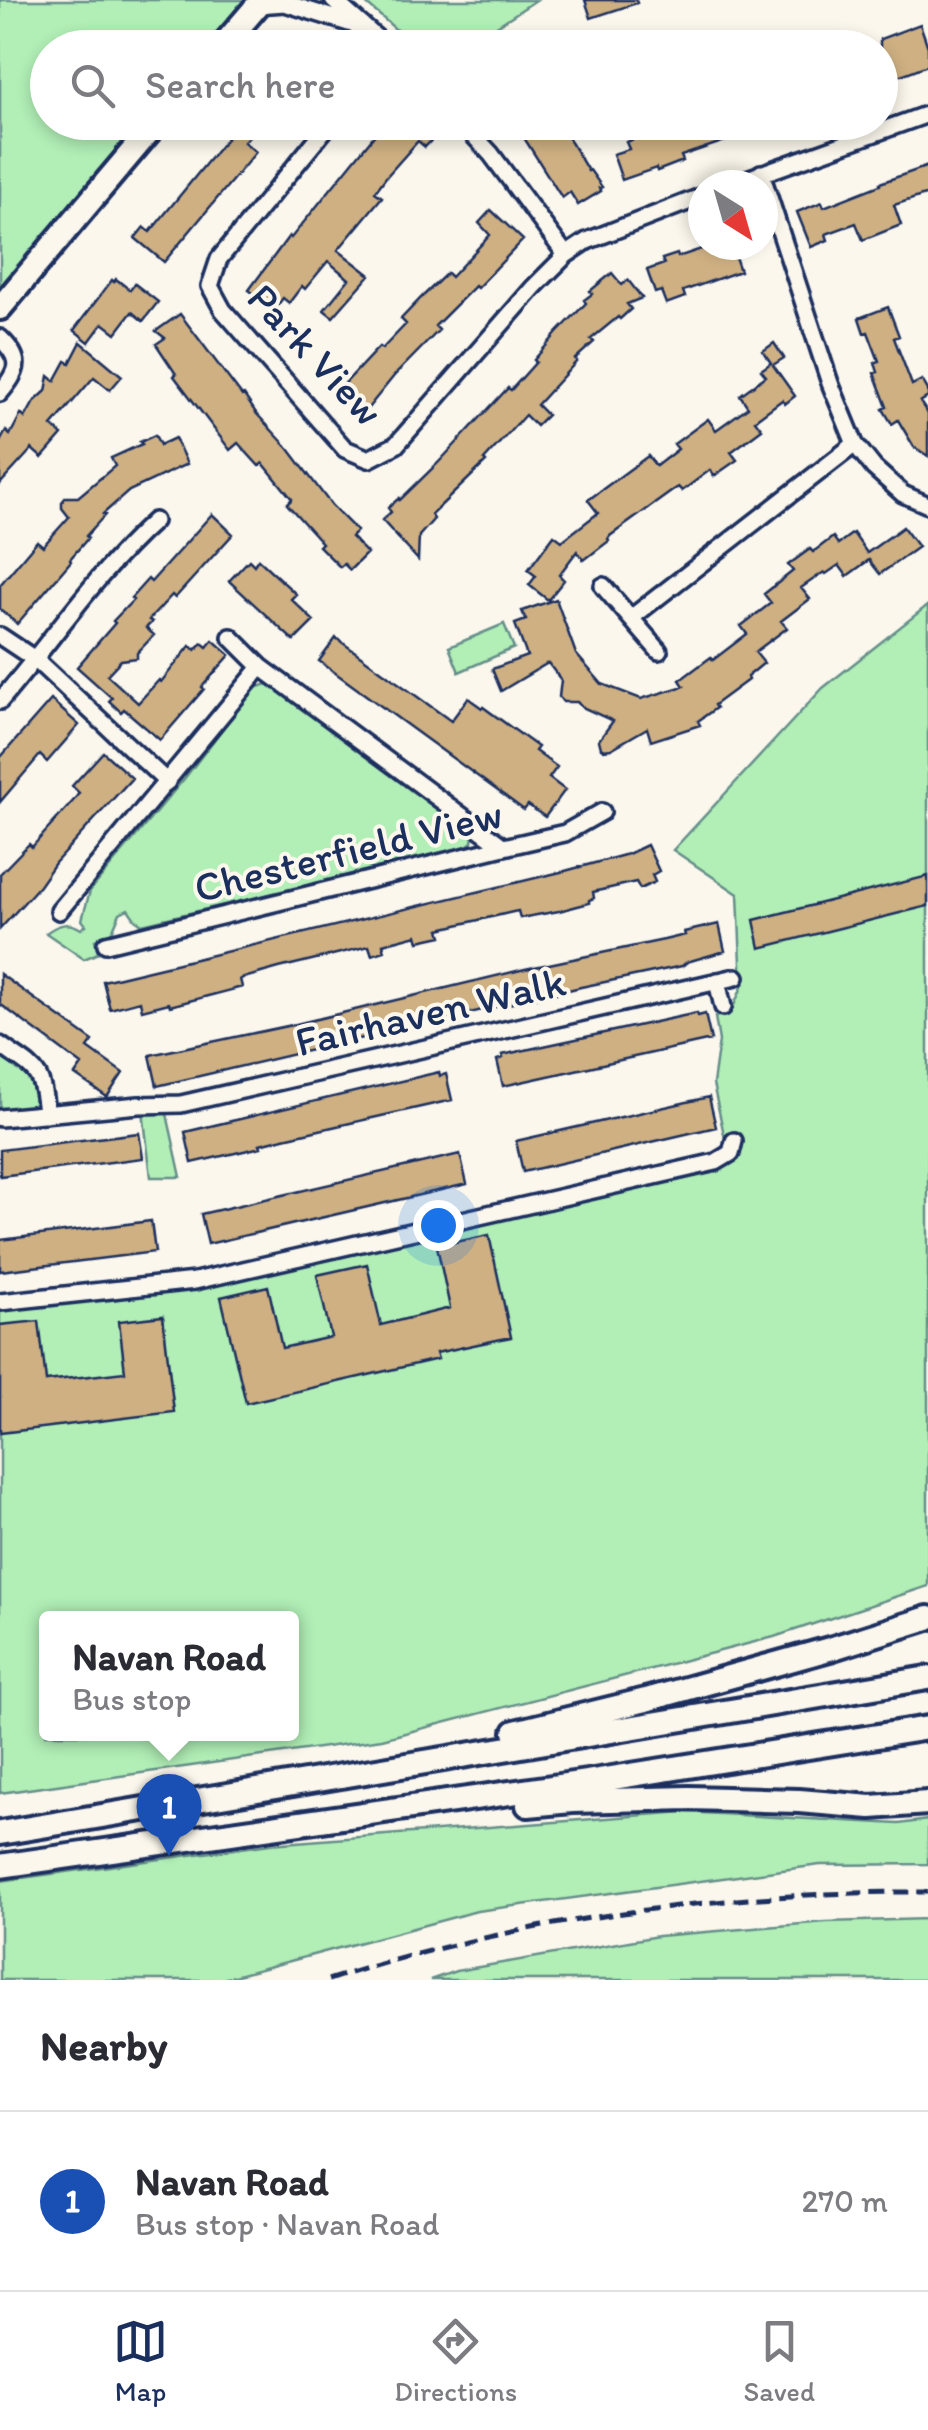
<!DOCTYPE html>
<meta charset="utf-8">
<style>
:root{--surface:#fff;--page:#f7f7f7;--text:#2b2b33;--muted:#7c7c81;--line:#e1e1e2;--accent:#1b2f5e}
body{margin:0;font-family:Itim,sans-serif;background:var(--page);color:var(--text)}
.compass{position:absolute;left:688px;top:170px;width:90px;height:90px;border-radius:50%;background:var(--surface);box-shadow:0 5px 15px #0003;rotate:143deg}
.you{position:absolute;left:438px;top:1225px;width:35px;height:35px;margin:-25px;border:8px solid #fff;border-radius:50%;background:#1a73e8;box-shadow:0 0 0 15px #1a73e833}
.badge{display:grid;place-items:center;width:65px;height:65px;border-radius:50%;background:var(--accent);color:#fff;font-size:32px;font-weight:700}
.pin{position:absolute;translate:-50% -82px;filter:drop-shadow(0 2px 5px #0008)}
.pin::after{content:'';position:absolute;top:52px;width:35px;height:30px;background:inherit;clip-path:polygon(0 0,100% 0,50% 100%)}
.popup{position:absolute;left:39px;top:1611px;width:260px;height:130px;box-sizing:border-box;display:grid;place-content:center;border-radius:10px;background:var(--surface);filter:drop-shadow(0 2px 8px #0005);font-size:32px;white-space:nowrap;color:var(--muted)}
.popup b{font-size:38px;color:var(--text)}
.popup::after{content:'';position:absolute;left:50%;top:100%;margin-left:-20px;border:20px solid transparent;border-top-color:var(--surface)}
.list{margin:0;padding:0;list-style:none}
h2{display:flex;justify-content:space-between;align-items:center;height:130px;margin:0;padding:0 40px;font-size:42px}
h2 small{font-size:32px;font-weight:400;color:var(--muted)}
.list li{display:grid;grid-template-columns:65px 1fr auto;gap:30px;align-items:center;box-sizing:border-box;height:180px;padding:0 40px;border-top:2px solid var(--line)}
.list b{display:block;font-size:38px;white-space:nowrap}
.list p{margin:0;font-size:32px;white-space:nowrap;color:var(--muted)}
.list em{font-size:32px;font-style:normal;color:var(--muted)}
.icon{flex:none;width:55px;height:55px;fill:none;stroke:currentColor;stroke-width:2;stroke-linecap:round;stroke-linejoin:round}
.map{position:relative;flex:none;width:928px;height:1980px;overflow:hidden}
.search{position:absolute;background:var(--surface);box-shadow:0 5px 15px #0003;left:30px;right:30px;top:30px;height:110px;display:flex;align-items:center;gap:25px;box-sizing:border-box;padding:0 35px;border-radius:55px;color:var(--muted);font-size:38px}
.sheet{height:310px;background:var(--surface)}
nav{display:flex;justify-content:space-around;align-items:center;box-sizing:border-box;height:140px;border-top:2px solid var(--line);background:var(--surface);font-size:28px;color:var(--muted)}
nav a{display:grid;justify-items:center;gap:5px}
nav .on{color:var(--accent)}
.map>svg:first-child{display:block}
.green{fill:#b1efb6;stroke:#668f8a;stroke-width:2.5;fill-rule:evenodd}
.building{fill:#ceb082;stroke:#1b2f5e;stroke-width:2.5}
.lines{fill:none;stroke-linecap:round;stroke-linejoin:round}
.minor-casing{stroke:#1b2f5e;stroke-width:22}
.secondary-casing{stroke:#1b2f5e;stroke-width:30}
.minor{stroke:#fbf7ec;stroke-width:15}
.secondary{stroke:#fbf7ec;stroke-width:22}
.rail{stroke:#1b2f5e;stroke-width:5;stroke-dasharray:15 8;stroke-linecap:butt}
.labels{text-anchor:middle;stroke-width:8;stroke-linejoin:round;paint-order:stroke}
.street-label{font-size:42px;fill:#1b2f5e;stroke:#fbf7ec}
</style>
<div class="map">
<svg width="928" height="1980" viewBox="0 0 928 1980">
<rect width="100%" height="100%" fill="#fbf7ec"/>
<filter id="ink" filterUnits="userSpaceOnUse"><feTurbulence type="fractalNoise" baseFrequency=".01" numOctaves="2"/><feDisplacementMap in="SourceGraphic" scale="20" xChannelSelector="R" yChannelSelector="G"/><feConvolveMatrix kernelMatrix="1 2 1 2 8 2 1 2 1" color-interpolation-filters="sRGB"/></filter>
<g filter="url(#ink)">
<!-- green -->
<path class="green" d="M0,0H244L204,47L48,48V122L139,123L0,286Z
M362,0H536L465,47L417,48Z
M928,605V1586L774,1637L382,1739L0,1793V1310L196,1288L718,1168L740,1141L725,1139L713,1084L719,1041L715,1017L731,1012L742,987L738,894L673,850L823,688ZM46,1618H292V1734H46Z
M504,624L514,648L459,672L449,647Z
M268,684L469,827L473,835L472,842L462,850L142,924L135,919L128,909L120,913L112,932L95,940L98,953L84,959L46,933C58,924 68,921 81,929L86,925L82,920L90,891L184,779L254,688Z
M0,1054L33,1077L38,1100C31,1113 14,1111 0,1112Z
M143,1111L167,1114L181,1177H151Z
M684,1812L899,1824L928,1820V1864L820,1865L477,1911L219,1980H0V1881L270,1844Z
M928,1919V1980H430L456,1971L658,1936L826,1922Z"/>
<!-- building -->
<path class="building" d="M585,0H636L637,3L591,18Z
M920,24L928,47V65L880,83V39Z
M240,122H261L244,142L256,152L164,262L135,238L144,227L150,232Z
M385,122H432L441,130L425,147L418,141L386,177L375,192L382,197L338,250L370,275L333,317L324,310L349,279L328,261L305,289L302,286L289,303L283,298L274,310L249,290L289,236L291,238Z
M514,122H559L588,171L590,170L602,187L599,188L601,191L578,205L570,192L562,198Z
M656,122H775V124L681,156L683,161L657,171L656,168L622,180L613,154L629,149L626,142L658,130Z
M928,166V194L894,205L901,225L863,240L856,223L826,234L828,240L811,247L797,212L822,202L824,207L880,185V183Z
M491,210L523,240L477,288L475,286L435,326L439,330L394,376L360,418L335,394L379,347L382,349L406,324L401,319L421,298L447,273L451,277L490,235L479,223Z
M713,245H731L740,271L683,291L685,297L666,304L661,291L655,293L647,270L664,264L662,259L677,254L678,257Z
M612,273L622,285L628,280L642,298L627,304L631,309L620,319L618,317L591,339L594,342L575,359L577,361L537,405L547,415L536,426L525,415L484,460L486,462L431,515L434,519L419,536L418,560L382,520L391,512L388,508L399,498L400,500L438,463L508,388L511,390L536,362L534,360L557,333L586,303L584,300L592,294L590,291Z
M116,279L130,290L135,284L158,302L143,321L132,312L116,333L103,323L89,342L74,330L112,280L114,282Z
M888,307L899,336L894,338L912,385L922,380L928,390V397L920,402L928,414V456L914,447L898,420L892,424L883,409L887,407L874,373L878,372L875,363L879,361L868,332L864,333L859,318Z
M180,314L242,396L244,395L256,413L289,449L332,506L357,531L351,537L367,553L350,570L344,564L340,567L319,546L322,543L287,504L292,499L263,463L259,466L238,443L230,450L174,376L176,374L156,344L165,338L156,331Z
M81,342L122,376L110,390L94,377L52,426L62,435L42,458L32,449L0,484V442L6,431L10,435L21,414L25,418L34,402L46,391L49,376L55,381L66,361L70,363Z
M774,343L784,358L773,365L795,396L785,404L782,400L755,420L762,429L731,452L737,460L714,476L710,470L682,491L678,487L610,536L608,539L609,541L584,560L577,551L559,575L564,580L548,600L529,585L536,576L528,570L554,535L562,541L598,513L588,500L648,456L656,466L678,449L674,444L708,419L716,430L748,407L740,395L766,376L761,370L771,363L763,351Z
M155,435L160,445L175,438L187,464L129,491L103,514L105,515L86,536L88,538L70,559L71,561L17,624L0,609V585L37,541L43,546L69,517L62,508V502L66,497H78L115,466L111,458L142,444L140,442Z
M212,514L233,534L175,598L172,595L149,620L152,622L146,628L154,635L137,653V658L121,660L107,675L138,703L159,680L161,682L190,646L196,650L202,643L207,647L213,640L230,655L202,687L204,689L160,740L124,709L121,712L109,701L112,698L77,667L115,623L113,621L133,600L131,598L148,579L151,582Z
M903,527L918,547L880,574L869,560L847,576L839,565L826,574L824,572L801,588L810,599L781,621L787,628L755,652L764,663L747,677L748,680L714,705L716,708L698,721L700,725L651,741L647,728L611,749L604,750L601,748L599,740L613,721L582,707L577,702H563L559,697L561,680L548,663L501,691L492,669L527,656L515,624L526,620L522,611L556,599L576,654L602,684L641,699L684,686L680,680L711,657L713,660L747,634L741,626L771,603L764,594L793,571L788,565L810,549L813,552L833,537L838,544L853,533L867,553Z
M258,559L296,594L291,599L314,621L294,641L229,581L249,560L254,565Z
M336,638L451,721L468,698L482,708L483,707L538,747L535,751L557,767L549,778L565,790L545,817L528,805L524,810L319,661Z
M51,700L79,725L47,762L40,755L0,802V758Z
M103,752L132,778L55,863L39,886L0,929V874L29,844L32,847L74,800L79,793L72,786Z
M647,845L659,871L652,875L655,882L640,889L636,882L593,892L594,898L589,900V903L559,911L520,918L518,911L513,912L440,929L442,936L419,941L417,935L383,944L385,951L372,955L369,946L279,968L240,979L242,987L170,1006L169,1003L142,1010L140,1001L110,1009L103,981L565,871L628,854Z
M928,876V906L760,948L754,920Z
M719,924L725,951L687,962L682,966L581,987L157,1086L150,1055L292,1025L525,969L664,940L685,935L684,932Z
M0,974L93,1041L88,1048L123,1073L107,1097L75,1075L82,1065L0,1004Z
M697,1013L698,1016L705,1014L711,1040L503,1086L497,1060L503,1058L502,1055Z
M439,1072L440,1076L446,1074L452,1100L284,1138L260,1144L261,1147L192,1163L185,1132Z
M709,1097L716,1127L523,1172L516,1141Z
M139,1133L143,1158L0,1176V1150Z
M460,1154L467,1184L208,1244L201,1214Z
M151,1221L155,1252L0,1271V1240Z
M489,1235L511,1337L436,1353L438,1359L246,1403L221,1297L268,1286L282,1348L331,1337L317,1275L367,1264L381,1325L450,1308L437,1246Z
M163,1316L174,1412L0,1433V1325L39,1321L46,1381L125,1372L119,1321Z"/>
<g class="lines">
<defs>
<path id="minor" d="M333,0L388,48
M257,5L285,3L365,28
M331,122L219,259L210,286L223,310L345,449L369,459L396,445L534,287L566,255L491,154L461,122
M761,173L830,383L855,444L874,468L903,494L928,505
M730,185L928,114
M566,255L587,241L703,196
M0,338C23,360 19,370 0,393
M603,586L659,651
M631,618L855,444
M0,636L36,660L167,782
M231,637L261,667L504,847
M0,701C52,641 95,574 154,521
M59,911L261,667
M106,944L504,847L565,833L602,812
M717,981L723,1007
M0,1045C36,1071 42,1067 46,1114
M0,1118L139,1105L181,1104L736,977
M0,1302L195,1281L716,1162L731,1153L734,1141"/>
<path id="secondary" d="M221,48L262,0
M0,308L157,122
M515,1732L646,1700L833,1648L928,1618
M528,1805L572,1801L689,1798L799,1801L871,1807L928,1803
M0,1833L928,1678
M0,1866L587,1782L928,1728"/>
</defs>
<!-- minor casing -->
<use href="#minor" class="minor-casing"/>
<!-- secondary casing -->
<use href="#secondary" class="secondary-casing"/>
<!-- minor -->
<use href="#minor" class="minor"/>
<!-- secondary -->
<use href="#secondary" class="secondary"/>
<!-- rail -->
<path class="rail" d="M328,1980C516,1919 731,1891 928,1892"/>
</g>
</g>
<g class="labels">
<!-- street labels -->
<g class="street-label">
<text transform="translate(316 354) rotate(47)" y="15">Park View</text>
<text transform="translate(348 850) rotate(-14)" y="15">Chesterfield View</text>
<text transform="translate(430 1011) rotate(-13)" y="15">Fairhaven Walk</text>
</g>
</g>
</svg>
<svg class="compass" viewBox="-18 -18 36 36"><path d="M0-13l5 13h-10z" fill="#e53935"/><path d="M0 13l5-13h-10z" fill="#7c7c81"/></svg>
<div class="you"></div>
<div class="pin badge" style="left:169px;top:1856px;background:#1a4fb4">1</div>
<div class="popup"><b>Navan Road</b>Bus stop</div>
<div class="search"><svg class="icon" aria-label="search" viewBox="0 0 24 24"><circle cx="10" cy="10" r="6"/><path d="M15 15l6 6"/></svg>Search here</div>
</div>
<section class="sheet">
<h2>Nearby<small></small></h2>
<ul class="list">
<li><span class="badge" style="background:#1a4fb4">1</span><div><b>Navan Road</b><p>Bus stop · Navan Road</p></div><em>270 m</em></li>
</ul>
</section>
<nav>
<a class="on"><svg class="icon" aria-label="map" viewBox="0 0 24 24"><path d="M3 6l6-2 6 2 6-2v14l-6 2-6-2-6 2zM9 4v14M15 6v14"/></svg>Map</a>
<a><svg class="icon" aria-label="directions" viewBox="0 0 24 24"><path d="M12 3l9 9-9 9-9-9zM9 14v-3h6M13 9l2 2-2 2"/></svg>Directions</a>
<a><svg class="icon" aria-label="saved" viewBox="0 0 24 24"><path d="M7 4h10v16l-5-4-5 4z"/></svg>Saved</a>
</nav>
